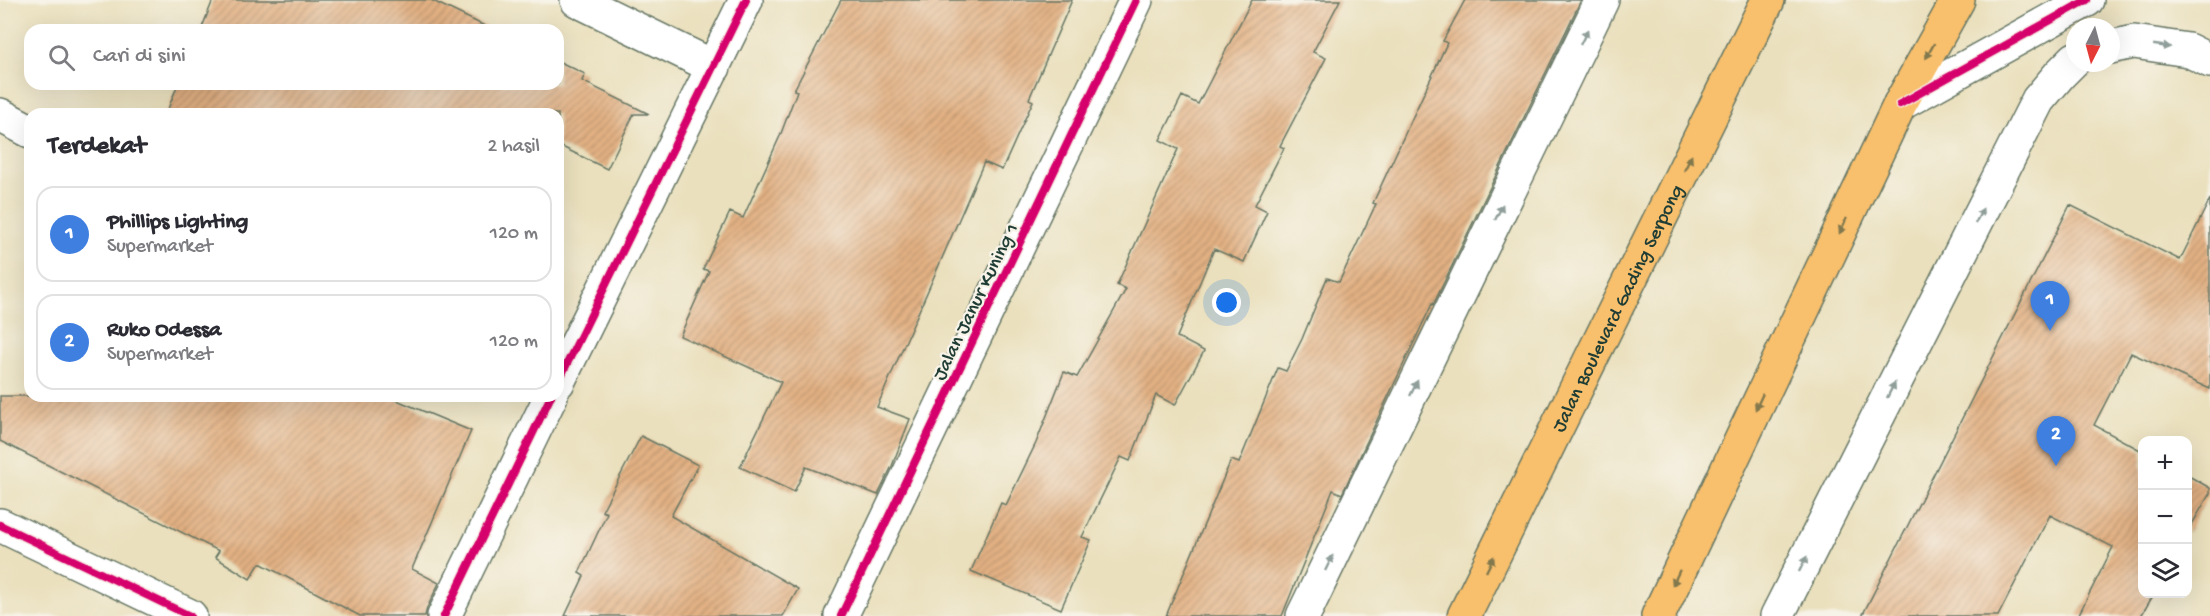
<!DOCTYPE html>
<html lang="id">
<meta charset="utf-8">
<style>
:root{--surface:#fff;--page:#f2f2f3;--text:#2b2b33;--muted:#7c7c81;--line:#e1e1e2;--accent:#1f6fb2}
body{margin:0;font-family:"Gochi Hand",sans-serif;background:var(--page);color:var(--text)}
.controls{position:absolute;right:18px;bottom:18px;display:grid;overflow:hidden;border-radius:12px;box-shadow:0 6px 24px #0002}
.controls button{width:54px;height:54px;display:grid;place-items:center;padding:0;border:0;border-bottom:2px solid var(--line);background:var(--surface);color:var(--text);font:30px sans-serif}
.compass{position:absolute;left:2066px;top:18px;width:54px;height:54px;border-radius:50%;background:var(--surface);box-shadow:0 6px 24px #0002;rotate:186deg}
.you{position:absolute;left:1227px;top:303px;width:21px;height:21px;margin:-15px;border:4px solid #fff;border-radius:50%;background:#1a73e8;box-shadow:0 0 0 9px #1a73e833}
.badge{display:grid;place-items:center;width:39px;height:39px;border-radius:50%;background:var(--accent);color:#fff;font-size:20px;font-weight:700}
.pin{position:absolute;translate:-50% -50px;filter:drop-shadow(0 2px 3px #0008)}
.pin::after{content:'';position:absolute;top:32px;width:21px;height:18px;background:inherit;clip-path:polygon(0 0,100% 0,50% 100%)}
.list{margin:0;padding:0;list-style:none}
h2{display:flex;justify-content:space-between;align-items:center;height:78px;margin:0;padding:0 24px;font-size:26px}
h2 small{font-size:20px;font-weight:400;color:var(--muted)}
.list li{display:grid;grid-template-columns:39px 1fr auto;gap:18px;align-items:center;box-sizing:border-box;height:96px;margin:0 12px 12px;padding:0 12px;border:2px solid var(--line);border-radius:18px}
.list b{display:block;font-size:22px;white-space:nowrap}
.list p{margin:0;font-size:20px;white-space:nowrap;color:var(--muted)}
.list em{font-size:20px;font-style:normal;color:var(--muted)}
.icon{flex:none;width:33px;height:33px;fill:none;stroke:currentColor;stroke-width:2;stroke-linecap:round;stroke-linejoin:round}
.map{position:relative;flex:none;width:2210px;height:616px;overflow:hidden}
.search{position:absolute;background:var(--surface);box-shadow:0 6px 24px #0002;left:24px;top:24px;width:540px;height:66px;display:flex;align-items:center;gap:15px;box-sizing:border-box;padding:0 21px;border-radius:18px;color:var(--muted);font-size:22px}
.panel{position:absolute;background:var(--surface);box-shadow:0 6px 24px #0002;left:24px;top:108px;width:540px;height:294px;border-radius:18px}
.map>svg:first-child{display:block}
.building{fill:url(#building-hatch)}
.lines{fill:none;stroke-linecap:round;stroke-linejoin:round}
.minor-casing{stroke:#667664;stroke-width:36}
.major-casing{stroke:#667664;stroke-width:36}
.minor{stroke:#fff;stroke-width:33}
.major{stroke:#f8bf6c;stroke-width:33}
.cycleway-casing{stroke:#f7f3e8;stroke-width:11}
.cycleway{stroke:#d6006c;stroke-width:8}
.oneway{fill:#8f9e9a}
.oneway2{fill:#81784d}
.labels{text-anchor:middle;stroke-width:4.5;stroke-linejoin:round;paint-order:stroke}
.street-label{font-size:20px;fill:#1f3d34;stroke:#f7f3e8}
</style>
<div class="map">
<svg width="2210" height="616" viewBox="0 0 2210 616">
<defs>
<pattern id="building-hatch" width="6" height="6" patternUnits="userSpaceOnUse" patternTransform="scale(1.5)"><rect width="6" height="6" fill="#e3b183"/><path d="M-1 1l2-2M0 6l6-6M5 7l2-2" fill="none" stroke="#b7916c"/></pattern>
</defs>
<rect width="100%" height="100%" fill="#f7f3e8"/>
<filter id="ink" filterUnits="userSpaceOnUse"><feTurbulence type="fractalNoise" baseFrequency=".0167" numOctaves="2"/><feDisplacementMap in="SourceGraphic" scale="12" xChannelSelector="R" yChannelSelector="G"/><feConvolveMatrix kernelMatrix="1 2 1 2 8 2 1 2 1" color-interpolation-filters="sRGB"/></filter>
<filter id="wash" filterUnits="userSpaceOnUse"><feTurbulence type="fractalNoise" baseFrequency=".008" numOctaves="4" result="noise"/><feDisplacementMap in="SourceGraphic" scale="24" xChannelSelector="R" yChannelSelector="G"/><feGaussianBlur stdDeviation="1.35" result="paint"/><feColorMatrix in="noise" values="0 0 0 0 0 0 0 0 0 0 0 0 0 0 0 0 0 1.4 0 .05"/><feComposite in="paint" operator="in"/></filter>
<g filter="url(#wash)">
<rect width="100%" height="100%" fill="#eae0bd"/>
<g id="blocks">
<!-- building -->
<path class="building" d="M213,0H431L493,30H201Z
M841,0H1072L1029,99L1033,101L1002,170L984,162L877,407L910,419L892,466L878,495L806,467L794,492L740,467L781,382L680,336L709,271L703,269L730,212L743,218L780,136L797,91L794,90Z
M1252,0H1340L1313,52L1326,58L1280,146L1284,148L1255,205L1267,211L1244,262L1214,249L1177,337L1204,351L1175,405L1156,395L1130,461L1121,457L1082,537L1091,540L1061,609L971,571L1001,503L1006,505L1036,443L1064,372L1077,377L1126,289L1117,285L1178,149L1160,140L1182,96L1198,104Z
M1465,0H1581L1433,305L1432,304L1342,494L1333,490L1282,616H1166L1231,460L1239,463L1278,368L1286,371L1302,339L1327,278L1339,282L1376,204L1373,203L1447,43L1443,41Z
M558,61L585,74L582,81L649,114H634L607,169L558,145V114H166L178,84H558Z
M2210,199V389L2131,353L2094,425L2142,451V594H2154L2141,616H2078L2113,547L2050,515L1998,616H1862L2070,205L2180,260Z
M0,396H387L471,431L412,569L439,583L427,608L425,616H360L260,563L250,579L215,557L219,551L0,441Z
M641,436L698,465L671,516L798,589L783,616H565L584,576L579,573L607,513L602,511Z
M2187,475L2210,488V493L2187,533Z"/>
</g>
</g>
<g filter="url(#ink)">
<use href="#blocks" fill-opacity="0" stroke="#667664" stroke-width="1.5"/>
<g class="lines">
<defs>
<path id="minor" d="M577,0L714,67
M2111,47L2134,42L2188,50L2210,61
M1900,104L2087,0
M0,115L30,131
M558,382L746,0
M0,525L190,616
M444,616L551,396
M841,616L1136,0
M1303,616L1602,0
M1777,616L2038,100L2060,74L2075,59"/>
<g id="major">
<path id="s1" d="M1464,616L1768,0"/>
<path d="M1658,616L1900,104L1958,0"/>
</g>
</defs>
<!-- minor casing -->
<use href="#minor" class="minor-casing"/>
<!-- major casing -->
<use href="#major" class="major-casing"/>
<!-- minor -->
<use href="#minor" class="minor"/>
<!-- major -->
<use href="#major" class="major"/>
<defs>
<path id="cycleway" d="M1900,104L2087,0
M558,382L746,0
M0,525L190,616
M444,616L551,396
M841,616L1136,0"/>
</defs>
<!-- cycleway casing -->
<use href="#cycleway" class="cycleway-casing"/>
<!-- cycleway -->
<use href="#cycleway" class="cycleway"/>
</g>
<!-- one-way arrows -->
<defs><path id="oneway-solid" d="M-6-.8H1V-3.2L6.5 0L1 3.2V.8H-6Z" transform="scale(1.5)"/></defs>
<g class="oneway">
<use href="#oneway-solid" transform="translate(1584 37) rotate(-64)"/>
<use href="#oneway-solid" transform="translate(2162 46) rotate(8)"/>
<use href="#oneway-solid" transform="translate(1499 212) rotate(-64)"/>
<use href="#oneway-solid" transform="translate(1979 216) rotate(-63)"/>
<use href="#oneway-solid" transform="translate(1414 388) rotate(-64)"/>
<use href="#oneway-solid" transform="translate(1891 390) rotate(-63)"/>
<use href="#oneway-solid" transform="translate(1329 563) rotate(-64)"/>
<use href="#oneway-solid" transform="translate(1803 564) rotate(-63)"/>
</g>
<g class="oneway2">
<use href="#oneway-solid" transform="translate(1930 51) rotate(119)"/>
<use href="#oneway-solid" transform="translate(1688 163) rotate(-64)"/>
<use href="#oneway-solid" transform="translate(1843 226) rotate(115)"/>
<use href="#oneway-solid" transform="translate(1759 402) rotate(115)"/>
<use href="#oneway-solid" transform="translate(1490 564) rotate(-64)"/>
<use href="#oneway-solid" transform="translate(1676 578) rotate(115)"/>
</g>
</g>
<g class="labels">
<!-- street labels -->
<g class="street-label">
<text transform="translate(974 301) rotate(-64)" y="7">Jalan Janur Kuning 1</text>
<text dy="7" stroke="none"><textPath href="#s1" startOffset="344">Jalan Boulevard Gading Serpong</textPath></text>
</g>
</g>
</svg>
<div class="controls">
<button>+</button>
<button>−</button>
<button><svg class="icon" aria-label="layers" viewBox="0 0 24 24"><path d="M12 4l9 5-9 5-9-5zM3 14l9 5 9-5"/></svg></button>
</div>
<svg class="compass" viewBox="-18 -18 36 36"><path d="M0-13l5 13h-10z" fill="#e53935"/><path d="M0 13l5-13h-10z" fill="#7c7c81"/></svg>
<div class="you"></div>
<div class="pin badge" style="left:2050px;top:331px;background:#3f7fe0">1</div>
<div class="pin badge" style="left:2056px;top:466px;background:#3f7fe0">2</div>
<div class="search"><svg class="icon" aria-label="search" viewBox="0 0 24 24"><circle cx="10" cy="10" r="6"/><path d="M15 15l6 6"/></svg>Cari di sini</div>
<section class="panel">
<h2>Terdekat<small>2 hasil</small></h2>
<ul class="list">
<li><span class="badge" style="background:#3f7fe0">1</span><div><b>Phillips Lighting</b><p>Supermarket</p></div><em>120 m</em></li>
<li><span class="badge" style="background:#3f7fe0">2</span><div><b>Ruko Odessa</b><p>Supermarket</p></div><em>120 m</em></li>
</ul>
</section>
</div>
